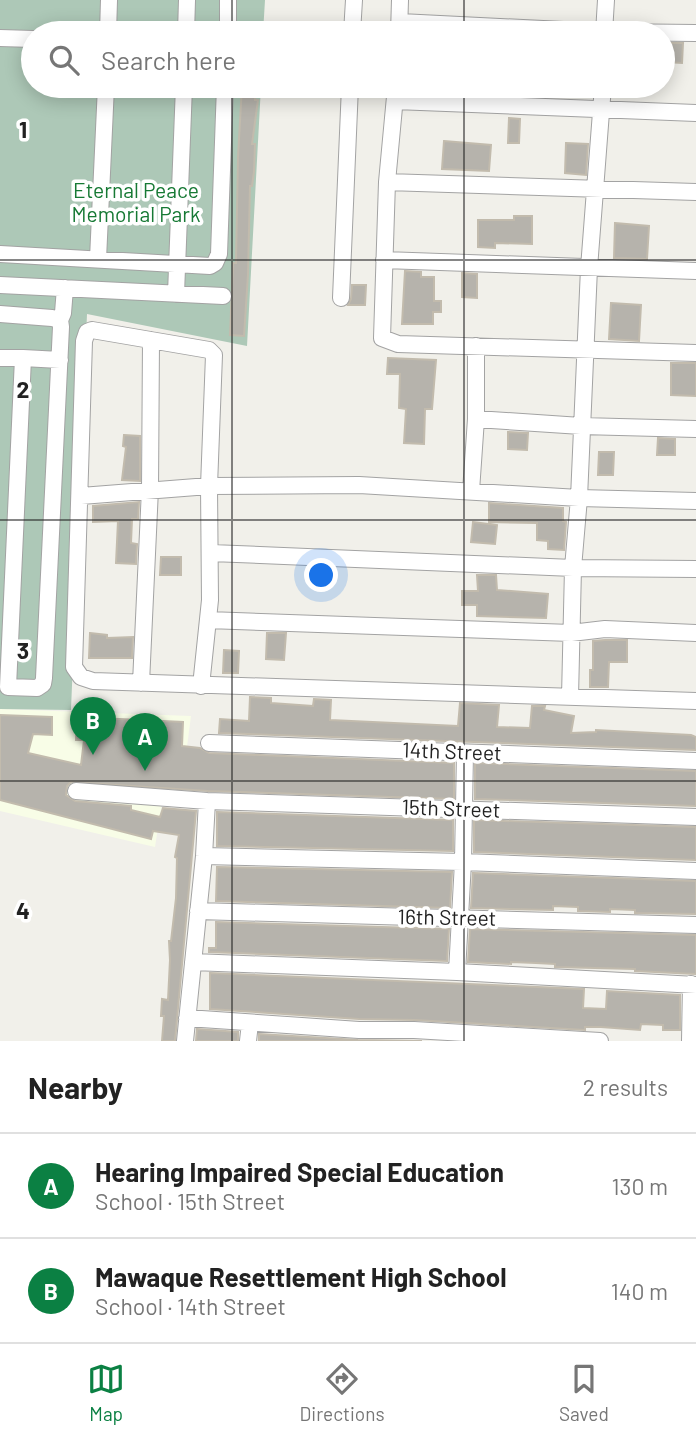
<!DOCTYPE html>
<meta charset="utf-8">
<style>
:root{--surface:#fff;--page:#f2f2f2;--text:#222;--muted:#767676;--line:#e0e0e0;--accent:#0b8043}
body{margin:0;font-family:Barlow,sans-serif;background:var(--page);color:var(--text)}
.you{position:absolute;left:322px;top:576px;width:24px;height:24px;margin:-18px;border:5px solid #fff;border-radius:50%;background:#1a73e8;box-shadow:0 0 0 10px #1a73e833}
.badge{display:grid;place-items:center;width:46px;height:46px;border-radius:50%;background:var(--accent);color:#fff;font-size:23px;font-weight:700}
.pin{position:absolute;translate:-50% -58px;filter:drop-shadow(0 2px 4px #0008)}
.pin::after{content:'';position:absolute;top:37px;width:24px;height:21px;background:inherit;clip-path:polygon(0 0,100% 0,50% 100%)}
.list{margin:0;padding:0;list-style:none}
h2{display:flex;justify-content:space-between;align-items:center;height:91px;margin:0;padding:0 28px;font-size:30px}
h2 small{font-size:23px;font-weight:400;color:var(--muted)}
.list li{display:grid;grid-template-columns:46px 1fr auto;gap:21px;align-items:center;box-sizing:border-box;height:105px;padding:0 28px;border-top:2px solid var(--line)}
.list b{display:block;font-size:26px;white-space:nowrap}
.list p{margin:0;font-size:23px;white-space:nowrap;color:var(--muted)}
.list em{font-size:23px;font-style:normal;color:var(--muted)}
.icon{flex:none;width:38px;height:38px;fill:none;stroke:currentColor;stroke-width:2;stroke-linecap:round;stroke-linejoin:round}
.map{position:relative;flex:none;width:696px;height:1041px;overflow:hidden}
.search{position:absolute;background:var(--surface);box-shadow:0 4px 18px #0003;left:21px;right:21px;top:21px;height:77px;display:flex;align-items:center;gap:18px;box-sizing:border-box;padding:0 24px;border-radius:38px;color:var(--muted);font-size:26px}
.sheet{height:301px;background:var(--surface)}
nav{display:flex;justify-content:space-around;align-items:center;box-sizing:border-box;height:98px;border-top:2px solid var(--line);background:var(--surface);font-size:19px;color:var(--muted)}
nav a{display:grid;justify-items:center;gap:4px}
nav .on{color:var(--accent)}
.map>svg:first-child{display:block}
.education{fill:#f8fde7}
.cemetery{fill:#adc8b7}
.building{fill:#b6b3ac;stroke:#c2bbad;stroke-width:2}
.lines{fill:none;stroke-linecap:round;stroke-linejoin:round}
.minor-casing{stroke:#a3a3a3;stroke-width:18}
.minor{stroke:#fff;stroke-width:16}
.grid{fill:none;stroke:#222;stroke-width:2;stroke-opacity:0.55}
.labels{text-anchor:middle;stroke-width:7;stroke-linejoin:round;paint-order:stroke}
.park-label{font-size:21px;fill:#167934;stroke:#fff}
.street-label{font-size:21px;fill:#222;stroke:#fff}
.grid-label{font-size:23px;text-anchor:middle;font-weight:bold;fill:#222;stroke:#fff;stroke-width:7;stroke-linejoin:round;paint-order:stroke}
</style>
<div class="map">
<svg width="696" height="1041" viewBox="0 0 696 1041">
<rect width="100%" height="100%" fill="#f1f0ea"/>
<!-- education -->
<path class="education" d="M0,709L191,716L181,793L163,796L155,847L0,811Z"/>
<!-- cemetery -->
<path class="cemetery" d="M0,0H265L263,33H33V86H261L247,346L87,314L71,710L0,709Z"/>
<!-- building -->
<path class="building" d="M666,43H683L682,63L666,62Z
M242,86H256L255,100H258L252,144H255L254,172L252,186H250L248,274L244,336L230,335L233,263H236L238,157Z
M509,118L520,119L519,143H508Z
M444,141L491,145L489,171L442,169Z
M566,143L588,144L586,175L565,173Z
M514,216H532V244L495,243V248L478,247V220H514Z
M615,223L649,226L647,259L614,258Z
M405,271L421,272V277H434V301H441V312H433V324H402Z
M462,273L477,274V298L462,297Z
M352,285H366L365,305H348L351,299Z
M611,303L641,305L639,341L609,339Z
M388,358L436,360L432,409H425L424,444L404,443L406,409L399,408L400,374H387Z
M671,363H696V396L671,395Z
M508,432L528,433L527,450L508,449Z
M124,435L140,436V481L122,480L126,447L123,446Z
M658,438L675,439V455H657Z
M599,452H614L613,475H598Z
M139,502L138,519H132L131,543L137,544L136,564L116,563L118,521L93,522V506Z
M489,503L563,508V521L566,522L564,550L548,549V541L537,540V523L489,522Z
M473,522L497,525L495,544L471,542Z
M161,557H181V575H160Z
M477,575H496L497,590L548,594L546,618L477,616V605H462V591H478Z
M90,633L107,635V638L133,637L132,658H89Z
M267,633H286L284,660L266,659Z
M605,640H627V662H609L608,687H590V670H593V641Z
M224,650L239,651L238,673H223Z
M250,697L271,698V703L313,706L314,699L331,700L330,720L458,726L460,703L499,705L497,727L530,728L532,706H545L544,710L574,716L571,733L596,732V730L691,735L696,737V750L219,733L220,719L249,721Z
M0,715L52,717V735L33,734L28,753L81,765L84,740H76L77,717L183,722L182,746L200,748L209,753L454,763V799L208,791L71,782L67,786L66,795L75,801L131,806V810L160,817L163,808L196,811L175,1041H162L164,1016H161L162,999L168,1000L170,960L169,941H171L176,898L177,858L175,857L179,835L153,831L151,839L0,800Z
M475,763L696,771V806L475,799Z
M217,812L453,820V851L217,846Z
M474,820L696,827V860L474,852Z
M217,867L452,872L450,908L216,901Z
M473,873L696,881V914L635,913V910L610,909V912L578,911V907L553,906V910L471,908Z
M216,922L449,929L447,961L209,952V948H216Z
M470,929L696,935V974L635,971V969L555,967V964L536,963L511,962V964L468,962Z
M210,973L584,989L583,1008L606,1009L607,991L680,995V1030H663V1025L641,1024L640,1030L601,1027H585V1030L415,1020L359,1019L210,1009Z
M197,1029L238,1032V1041H196Z
M259,1034L358,1040L422,1041H259Z"/>
<g class="lines">
<defs>
<path id="minor" d="M400,22L604,32L696,33
M108,33L109,0
M186,33L187,0
M228,33V0
M352,33L354,0
M399,33L400,0
M604,33L606,0
M0,38L33,39
M396,86L387,182L382,338L398,344L696,353
M395,101L696,113
M387,182L696,192
M0,254L210,266L215,263L219,254L225,86
M98,259L106,86
M384,260L696,271
M0,285L223,296
M176,294L184,86
M341,298L350,86
M0,314L52,318L60,320L61,327L44,678L43,684L37,688L8,687L23,358L60,360
M60,320L63,313L65,288
M0,358H23
M476,419L581,426L696,429
M471,491L476,419V346
M81,496L209,486L359,485L579,498L696,501
M211,553L573,568L696,569
M208,620L571,633L605,629L696,633
M141,683L150,489L151,340
M201,686L210,600L209,486L214,355L209,350L92,330L87,332L84,341L74,667L81,677L93,681C294,689 495,693 696,701
M570,697L573,568L579,498L589,268L603,86
M209,743L696,761
M76,791L207,801L696,817
M204,856L463,862L696,871
M198,911L696,925
M193,962L457,972L696,985
M457,972L463,862L465,753
M187,1018L359,1030H414L600,1041
M185,1041L204,856L207,801
M248,1041L250,1023
M690,1041L691,984"/>
</defs>
<!-- minor casing -->
<use href="#minor" class="minor-casing"/>
<!-- minor -->
<use href="#minor" class="minor"/>
</g>
<!-- grid -->
<path class="grid" d="M232,0V33M464,0V33M232,86V1041M464,86V1041M0,260H696M0,520H696M0,781H696"/>
<g class="labels">
<!-- park labels -->
<g class="park-label">
<text x="136" y="198">Eternal Peace<tspan x="136" dy="24">Memorial Park</tspan></text>
</g>
<!-- street labels -->
<g class="street-label">
<text transform="translate(452 752) rotate(2)" y="7">14th Street</text>
<text transform="translate(451 809) rotate(2)" y="7">15th Street</text>
<text transform="translate(447 918) rotate(1)" y="7">16th Street</text>
</g>
</g>
<g class="grid-label">
<text x="23" y="138">1</text>
<text x="23" y="398">2</text>
<text x="23" y="659">3</text>
<text x="23" y="919">4</text>
</g>
</svg>
<div class="you"></div>
<div class="pin badge" style="left:145px;top:771px">A</div>
<div class="pin badge" style="left:93px;top:755px">B</div>
<div class="search"><svg class="icon" aria-label="search" viewBox="0 0 24 24"><circle cx="10" cy="10" r="6"/><path d="M15 15l6 6"/></svg>Search here</div>
</div>
<section class="sheet">
<h2>Nearby<small>2 results</small></h2>
<ul class="list">
<li><span class="badge">A</span><div><b>Hearing Impaired Special Education</b><p>School · 15th Street</p></div><em>130 m</em></li>
<li><span class="badge">B</span><div><b>Mawaque Resettlement High School</b><p>School · 14th Street</p></div><em>140 m</em></li>
</ul>
</section>
<nav>
<a class="on"><svg class="icon" aria-label="map" viewBox="0 0 24 24"><path d="M3 6l6-2 6 2 6-2v14l-6 2-6-2-6 2zM9 4v14M15 6v14"/></svg>Map</a>
<a><svg class="icon" aria-label="directions" viewBox="0 0 24 24"><path d="M12 3l9 9-9 9-9-9zM9 14v-3h6M13 9l2 2-2 2"/></svg>Directions</a>
<a><svg class="icon" aria-label="saved" viewBox="0 0 24 24"><path d="M7 4h10v16l-5-4-5 4z"/></svg>Saved</a>
</nav>
